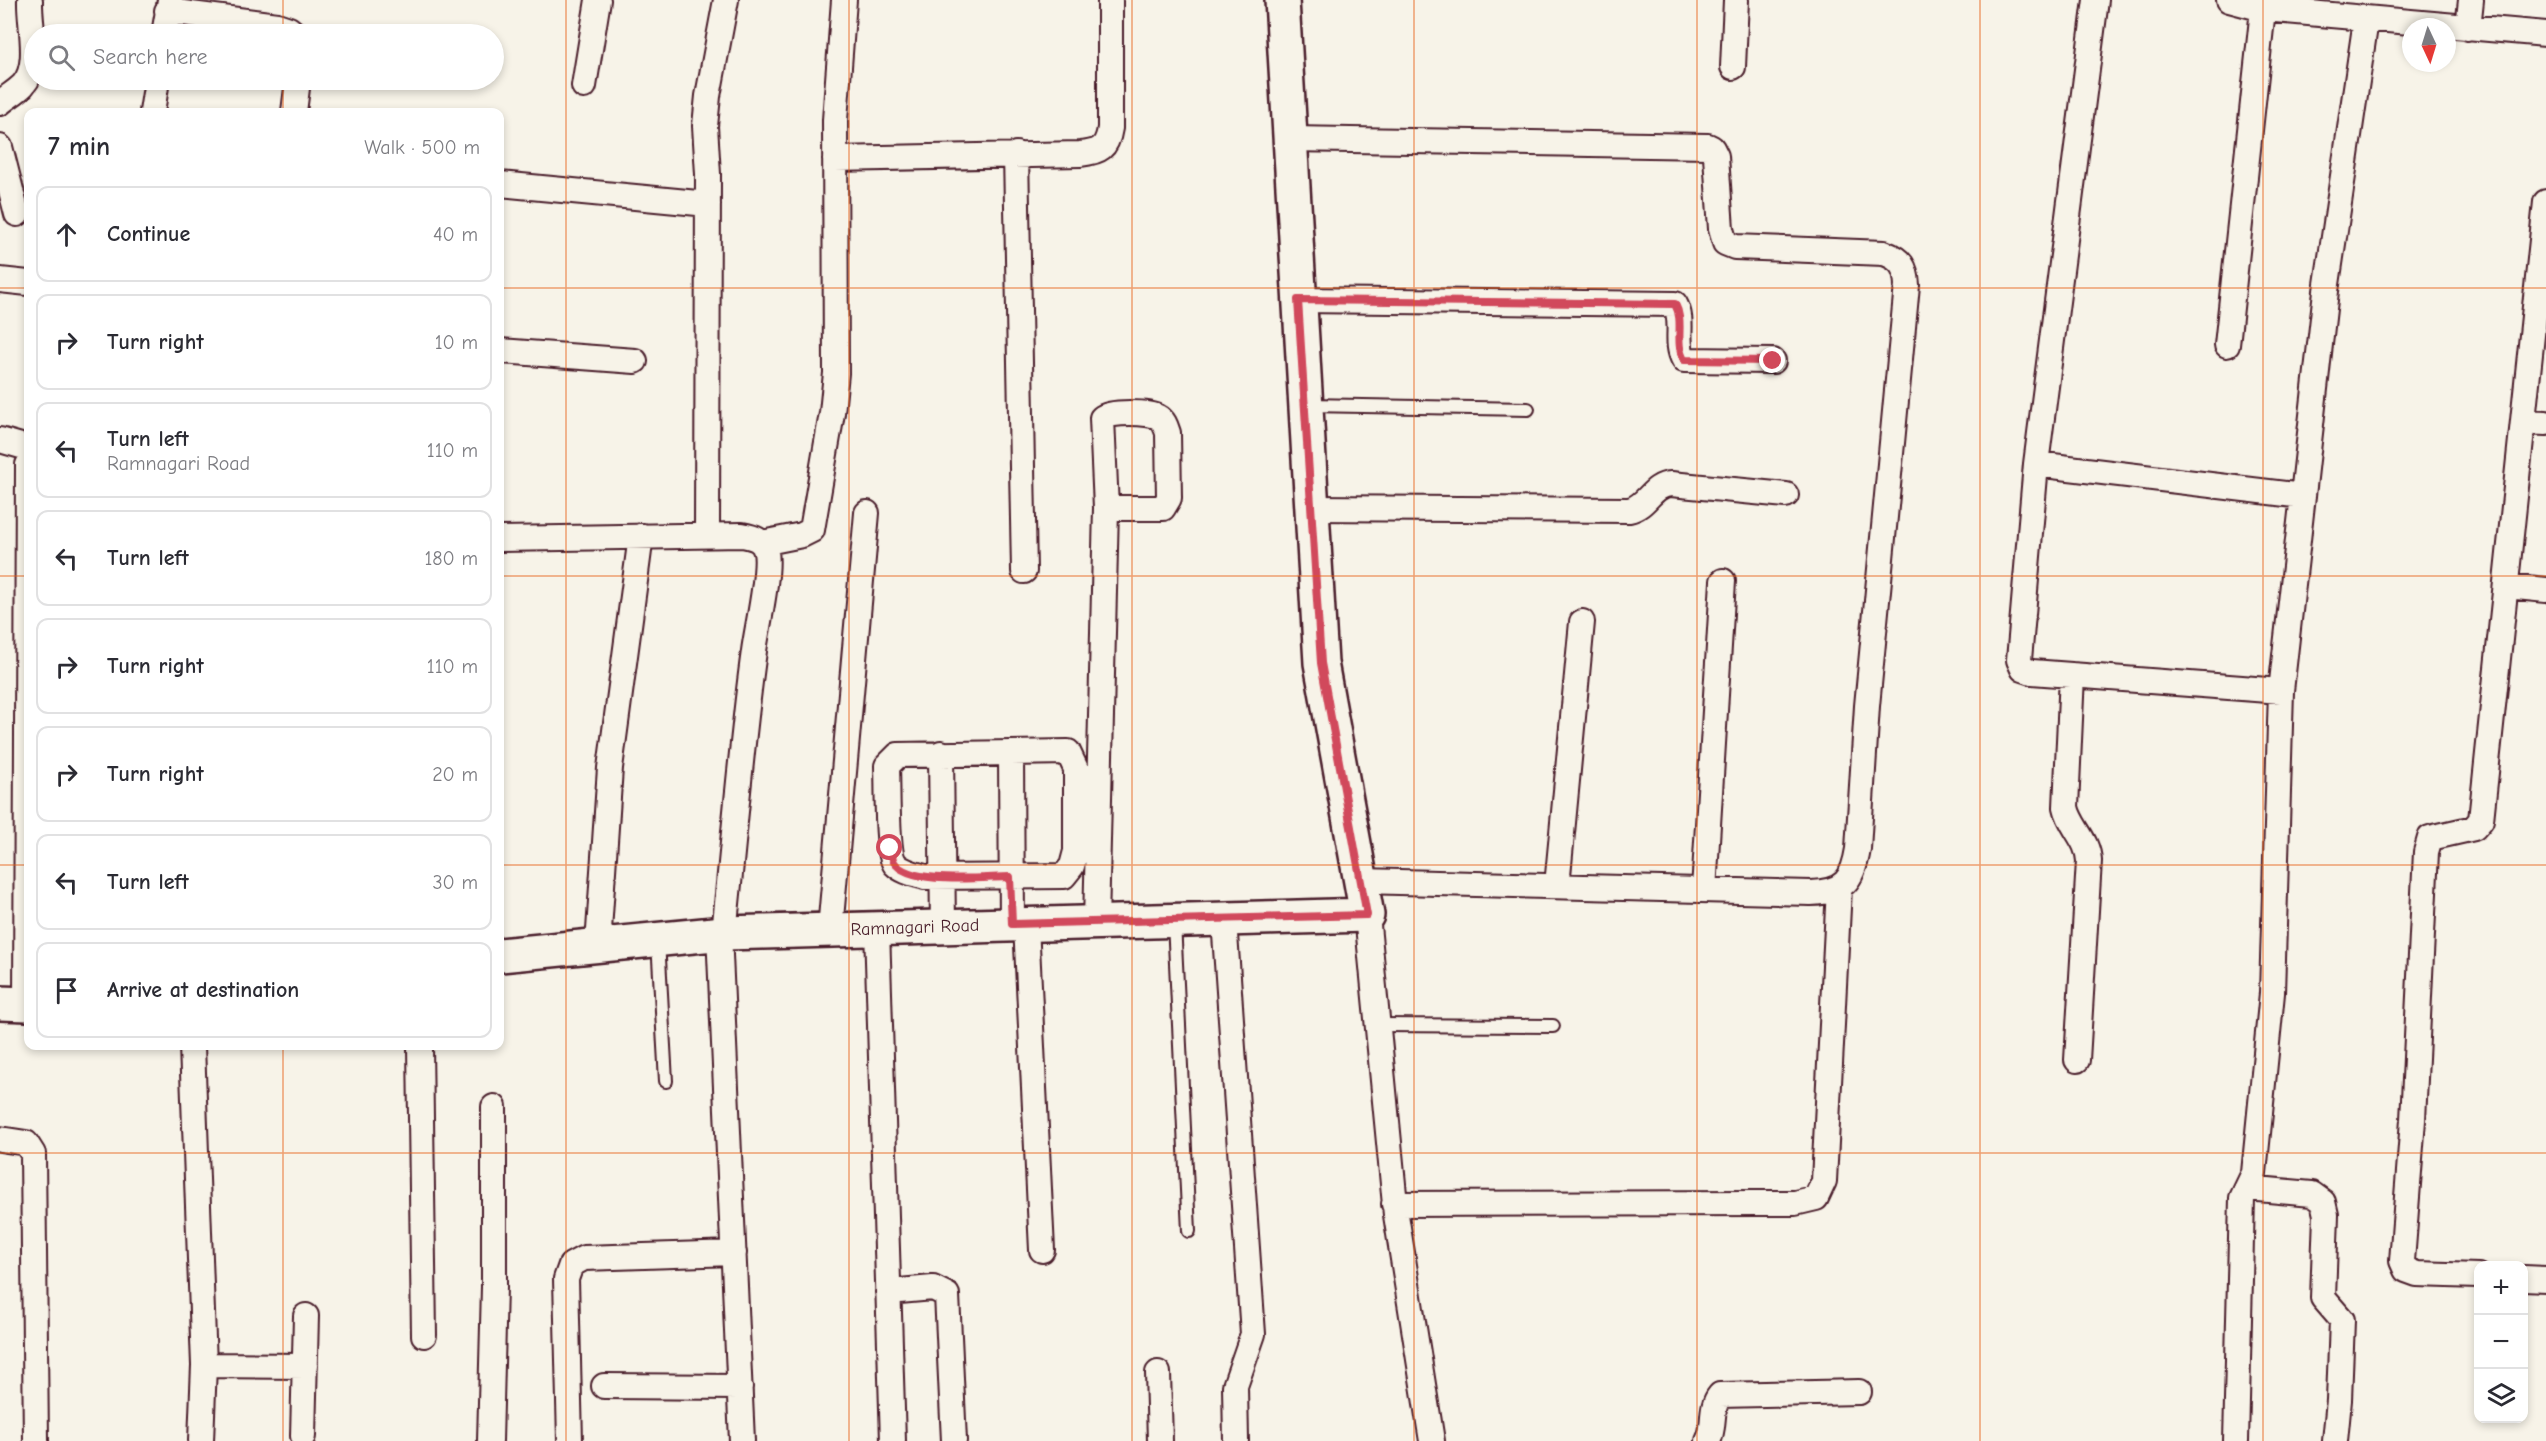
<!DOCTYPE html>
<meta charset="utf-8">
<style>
:root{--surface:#fff;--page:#f7f7f7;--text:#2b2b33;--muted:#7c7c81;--line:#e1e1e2}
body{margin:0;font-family:"Comic Neue",sans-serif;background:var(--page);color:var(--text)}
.controls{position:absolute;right:18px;bottom:18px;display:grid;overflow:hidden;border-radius:12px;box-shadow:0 3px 9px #0003}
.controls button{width:54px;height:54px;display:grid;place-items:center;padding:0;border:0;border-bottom:2px solid var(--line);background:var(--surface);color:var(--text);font:30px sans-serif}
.compass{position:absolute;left:2402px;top:18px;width:54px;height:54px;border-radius:50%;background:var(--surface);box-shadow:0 3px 9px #0003;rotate:176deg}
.stop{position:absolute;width:18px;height:18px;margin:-14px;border:4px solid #d1495b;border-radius:50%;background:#fff}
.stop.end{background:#d1495b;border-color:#fff;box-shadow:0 2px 6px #0008}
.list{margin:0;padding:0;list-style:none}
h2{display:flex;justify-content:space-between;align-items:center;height:78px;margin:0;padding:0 24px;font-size:26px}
h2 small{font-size:20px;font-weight:400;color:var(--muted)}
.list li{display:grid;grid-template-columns:39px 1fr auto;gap:18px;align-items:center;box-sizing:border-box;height:96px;margin:0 12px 12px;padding:0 12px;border:2px solid var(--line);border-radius:12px}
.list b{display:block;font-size:22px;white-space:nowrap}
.list p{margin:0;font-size:20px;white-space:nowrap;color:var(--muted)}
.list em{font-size:20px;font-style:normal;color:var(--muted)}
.icon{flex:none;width:33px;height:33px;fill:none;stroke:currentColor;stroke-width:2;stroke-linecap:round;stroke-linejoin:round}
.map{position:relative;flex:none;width:2546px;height:1441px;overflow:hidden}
.search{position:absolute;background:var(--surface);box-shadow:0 3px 9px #0003;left:24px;top:24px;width:480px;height:66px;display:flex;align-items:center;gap:15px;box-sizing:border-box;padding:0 21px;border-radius:33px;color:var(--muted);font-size:22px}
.panel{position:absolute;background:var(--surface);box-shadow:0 3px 9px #0003;left:24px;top:108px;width:480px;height:942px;border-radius:12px}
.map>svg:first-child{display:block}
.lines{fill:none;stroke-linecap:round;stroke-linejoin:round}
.lane-casing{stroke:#4a1f2b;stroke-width:16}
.street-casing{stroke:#4a1f2b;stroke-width:28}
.secondary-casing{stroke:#4a1f2b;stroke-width:38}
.lane{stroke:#f7f3e8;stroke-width:12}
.street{stroke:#f7f3e8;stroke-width:24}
.secondary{stroke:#f7f3e8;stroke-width:33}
.route{stroke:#d1495b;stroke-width:8}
.grid{fill:none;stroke:#e8590c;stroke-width:1.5;stroke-opacity:0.55}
.labels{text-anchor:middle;stroke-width:4.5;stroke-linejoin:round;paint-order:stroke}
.street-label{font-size:18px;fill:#4a1f2b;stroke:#f7f3e8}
</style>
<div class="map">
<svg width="2546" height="1441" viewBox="0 0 2546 1441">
<rect width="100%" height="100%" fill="#f7f3e8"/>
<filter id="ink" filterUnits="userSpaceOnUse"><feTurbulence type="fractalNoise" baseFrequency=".0167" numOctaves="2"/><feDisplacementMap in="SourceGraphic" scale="12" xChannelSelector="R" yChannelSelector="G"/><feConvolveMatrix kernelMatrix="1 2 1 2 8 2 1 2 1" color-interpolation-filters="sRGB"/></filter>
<g filter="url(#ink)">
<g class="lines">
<defs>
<path id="lane" d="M1308,405L1528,409
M1174,922L1189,1231
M658,941L666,1081
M1378,1025L1553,1026"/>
<path id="street" d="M2096,0L2036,464L2019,660L2023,669L2032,672L2281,691
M2229,0L2263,9L2546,34
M167,11L277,25L289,29L295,34
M2468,28L2471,0
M164,34L170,0
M1733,67L1736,0
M584,86L598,0
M0,103C7,97 16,92 23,85C41,65 29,25 30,0
M152,112L157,80
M294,112L298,80
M1290,139L1708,146L1712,148L1716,156L1721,229L1725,243L1735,247L1884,253C1901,259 1906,267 1907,285L1867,706L1858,849C1853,880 1844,892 1811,893L1361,881
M0,147L17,214
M1016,154L1024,571
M835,159L1080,154C1100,152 1107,148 1110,128V0
M500,184L708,204
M0,280L28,283
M1298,300L1675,304C1685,322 1674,342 1684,360L1773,361
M2227,345L2263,9
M500,351L635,361
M2523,422L2546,423
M0,440L28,448
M2036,464L2303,496
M1311,508L1629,510C1648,506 1651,485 1671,484L1786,495
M707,535L708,174L705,126L708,96L726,0
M500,539L742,535C753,537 763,539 766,552C770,572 757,628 754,651C741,745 734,839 724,933
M762,543L802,535L812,530L832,413L836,373L835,120L844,0
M2507,586L2546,590
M2072,675L2066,807C2070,827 2088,839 2089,861L2077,1060
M1068,752L1076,769V851L1072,866L1064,876L925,877C915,874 903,872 895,864C886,852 888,785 887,766L898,755Z
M941,753L943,927
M1011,754L1012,924
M1557,886L1582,622
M1704,890L1723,581
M1367,915L1396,1215L1432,1441
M1224,920L1253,1334L1235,1386L1236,1441
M1096,923L1106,508L1102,418C1110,411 1150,412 1158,417C1164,420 1166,427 1168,433L1169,498L1163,508H1106
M1026,925L1042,1250
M877,929L893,1441
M830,930L867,513
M719,933L742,1441
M598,945L610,768L641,536
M26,1004L28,465
M192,1046L204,1365L201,1441
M420,1046L424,1335
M0,1139L26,1143L33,1154L36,1441
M2247,1188L2312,1194L2323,1202L2326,1215L2323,1298L2342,1320L2339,1400L2335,1441
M1394,1204L1759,1203H1795L1816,1198L1824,1181L1839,888
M2478,1276L2417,1274L2406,1270L2402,1261L2413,1120L2426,852L2430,838L2474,828L2481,820L2546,202
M2524,1278L2546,1279
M888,1292L933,1288L947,1295L954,1441
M204,1365L305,1366
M1158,1373L1160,1441
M604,1386L740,1387
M303,1436L306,1316
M490,1441L494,1287V1107
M570,1441L566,1279L571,1265L584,1258L734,1253
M1708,1441C1716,1427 1709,1408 1720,1395L1859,1392
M2236,1441L2242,1198L2254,1173L2272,993L2281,691L2326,291L2366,20"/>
<path id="secondary" d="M500,955L724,933L1367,915L1321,663L1282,0
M0,1003L28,1004"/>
</defs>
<!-- lane casing -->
<use href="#lane" class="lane-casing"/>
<!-- street casing -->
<use href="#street" class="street-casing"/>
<!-- secondary casing -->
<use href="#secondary" class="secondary-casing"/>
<!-- lane -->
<use href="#lane" class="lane"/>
<!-- street -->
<use href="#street" class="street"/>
<!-- secondary -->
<use href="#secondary" class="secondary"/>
</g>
</g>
<g class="lines" filter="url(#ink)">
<!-- route -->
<path class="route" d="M890,848C891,852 892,858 894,862C909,886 985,877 1010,877L1012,924L1367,915L1321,663L1298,300L1675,304C1685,322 1674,342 1684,360L1773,361"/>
</g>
<!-- grid -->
<path class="grid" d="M283,0V34M566,0V1441M849,0V1441M1132,0V1441M1414,0V1441M1697,0V1441M1980,0V1441M2263,0V1441M283,80V112M0,288H28M500,288H2546M0,576H28M500,576H2546M0,865H28M500,865H2546M283,1046V1441M0,1153H2546"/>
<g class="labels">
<!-- street labels -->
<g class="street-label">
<text transform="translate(915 927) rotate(-2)" y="6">Ramnagari Road</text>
</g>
</g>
</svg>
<div class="controls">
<button>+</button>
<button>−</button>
<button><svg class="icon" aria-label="layers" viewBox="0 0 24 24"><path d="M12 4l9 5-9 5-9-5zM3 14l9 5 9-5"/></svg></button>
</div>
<svg class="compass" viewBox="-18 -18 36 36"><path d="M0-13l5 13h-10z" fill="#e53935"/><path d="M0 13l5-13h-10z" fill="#7c7c81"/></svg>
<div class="stop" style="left:890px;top:848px"></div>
<div class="stop end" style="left:1773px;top:361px"></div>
<div class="search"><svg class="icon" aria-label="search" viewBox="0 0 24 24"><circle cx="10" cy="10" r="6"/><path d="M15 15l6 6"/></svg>Search here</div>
<section class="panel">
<h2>7 min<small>Walk · 500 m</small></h2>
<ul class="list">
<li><svg class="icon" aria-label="ahead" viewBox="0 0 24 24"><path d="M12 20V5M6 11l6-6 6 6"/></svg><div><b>Continue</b></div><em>40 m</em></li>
<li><svg class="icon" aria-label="right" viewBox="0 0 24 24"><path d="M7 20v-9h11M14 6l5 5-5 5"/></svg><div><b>Turn right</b></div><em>10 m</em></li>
<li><svg class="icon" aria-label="left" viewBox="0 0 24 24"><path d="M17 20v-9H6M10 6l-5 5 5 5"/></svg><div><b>Turn left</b><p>Ramnagari Road</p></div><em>110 m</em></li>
<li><svg class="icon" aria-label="left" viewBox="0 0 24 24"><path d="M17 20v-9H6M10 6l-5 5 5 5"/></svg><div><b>Turn left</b></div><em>180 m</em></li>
<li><svg class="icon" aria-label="right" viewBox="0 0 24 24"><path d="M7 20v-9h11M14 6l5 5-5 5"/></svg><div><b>Turn right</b></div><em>110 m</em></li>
<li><svg class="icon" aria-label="right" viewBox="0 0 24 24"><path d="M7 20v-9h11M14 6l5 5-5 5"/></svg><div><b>Turn right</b></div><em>20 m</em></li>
<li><svg class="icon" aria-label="left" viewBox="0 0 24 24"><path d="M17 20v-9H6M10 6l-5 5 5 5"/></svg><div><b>Turn left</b></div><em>30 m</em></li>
<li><svg class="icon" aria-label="arrive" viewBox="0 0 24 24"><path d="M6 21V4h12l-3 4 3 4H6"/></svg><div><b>Arrive at destination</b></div></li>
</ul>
</section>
</div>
